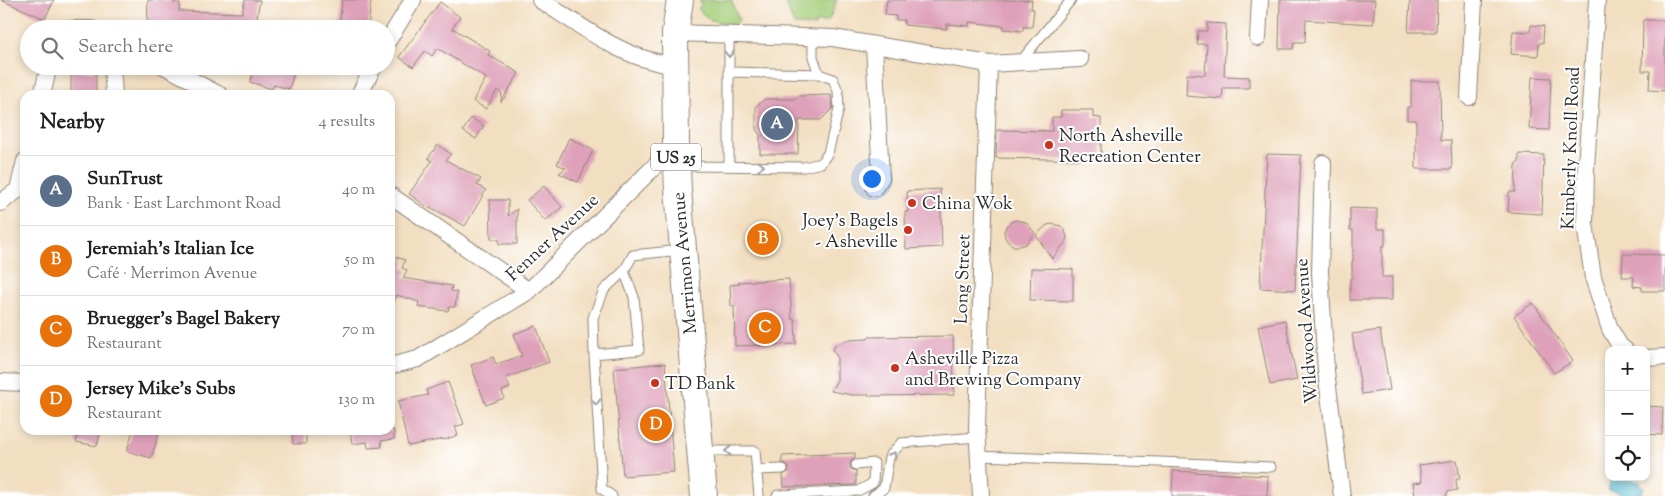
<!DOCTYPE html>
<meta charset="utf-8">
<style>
:root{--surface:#fff;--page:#f2f2f2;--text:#202124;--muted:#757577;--line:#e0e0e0;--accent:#db2777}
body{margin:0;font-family:"Sorts Mill Goudy",serif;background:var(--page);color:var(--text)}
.controls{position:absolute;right:15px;bottom:15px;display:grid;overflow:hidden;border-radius:10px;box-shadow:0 2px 8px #0003}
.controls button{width:45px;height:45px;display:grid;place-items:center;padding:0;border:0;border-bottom:1px solid var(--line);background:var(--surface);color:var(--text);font:25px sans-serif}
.you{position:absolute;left:871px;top:178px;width:18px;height:18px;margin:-12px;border:4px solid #fff;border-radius:50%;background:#1a73e8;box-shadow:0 0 0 8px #1a73e833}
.badge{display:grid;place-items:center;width:32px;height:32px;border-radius:50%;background:var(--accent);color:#fff;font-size:16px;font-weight:700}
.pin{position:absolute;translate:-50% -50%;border:2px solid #fff;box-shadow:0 1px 5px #0006}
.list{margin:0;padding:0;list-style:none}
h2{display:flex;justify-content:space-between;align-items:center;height:65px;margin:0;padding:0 20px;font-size:21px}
h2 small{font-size:16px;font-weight:400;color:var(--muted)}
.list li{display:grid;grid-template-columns:32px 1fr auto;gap:15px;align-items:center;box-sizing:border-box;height:70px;padding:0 20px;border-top:1px solid var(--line)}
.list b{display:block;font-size:19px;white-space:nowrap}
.list p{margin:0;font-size:16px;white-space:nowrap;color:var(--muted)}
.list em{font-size:16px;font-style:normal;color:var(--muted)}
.icon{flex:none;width:28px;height:28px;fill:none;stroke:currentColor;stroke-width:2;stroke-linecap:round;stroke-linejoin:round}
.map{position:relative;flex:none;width:1665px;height:496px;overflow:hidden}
.search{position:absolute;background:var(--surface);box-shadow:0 2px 8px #0003;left:20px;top:20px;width:375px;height:55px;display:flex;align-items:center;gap:12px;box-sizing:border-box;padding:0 18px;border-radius:28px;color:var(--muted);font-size:19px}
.panel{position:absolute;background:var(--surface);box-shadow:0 2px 8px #0003;left:20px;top:90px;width:375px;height:345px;border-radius:15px}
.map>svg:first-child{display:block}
.green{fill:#a5cf7b;stroke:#687d53}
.water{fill:#4cb6c9;stroke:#3c707a}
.building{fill:#dea1b9}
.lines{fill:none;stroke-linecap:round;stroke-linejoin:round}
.lane-casing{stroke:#8e8476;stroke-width:11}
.street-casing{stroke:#8e8476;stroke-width:18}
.primary-casing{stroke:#8e8476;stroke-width:28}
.lane{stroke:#fff;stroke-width:9}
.street{stroke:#fff;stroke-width:16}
.primary{stroke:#fff;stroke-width:26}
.oneway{stroke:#a0a0a0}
.poi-dot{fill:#c8321e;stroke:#fff;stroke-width:2}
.labels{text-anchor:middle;stroke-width:4;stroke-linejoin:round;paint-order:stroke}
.shield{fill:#fff;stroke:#6b6b6b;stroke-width:1}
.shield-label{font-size:16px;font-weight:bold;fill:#2b2b2b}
.poi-label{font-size:18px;fill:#2b2b2b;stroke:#fff;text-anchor:start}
.street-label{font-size:18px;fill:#2b2b2b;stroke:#fff}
</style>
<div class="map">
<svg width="1665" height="496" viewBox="0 0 1665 496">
<rect width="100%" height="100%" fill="#fff"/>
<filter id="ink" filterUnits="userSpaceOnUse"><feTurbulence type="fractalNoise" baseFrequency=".02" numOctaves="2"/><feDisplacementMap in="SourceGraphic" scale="10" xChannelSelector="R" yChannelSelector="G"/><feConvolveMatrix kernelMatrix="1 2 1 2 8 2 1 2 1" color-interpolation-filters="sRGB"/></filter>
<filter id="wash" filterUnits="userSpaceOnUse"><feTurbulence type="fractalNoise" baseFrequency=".0096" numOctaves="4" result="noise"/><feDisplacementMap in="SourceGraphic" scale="20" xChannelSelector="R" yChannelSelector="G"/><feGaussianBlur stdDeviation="1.12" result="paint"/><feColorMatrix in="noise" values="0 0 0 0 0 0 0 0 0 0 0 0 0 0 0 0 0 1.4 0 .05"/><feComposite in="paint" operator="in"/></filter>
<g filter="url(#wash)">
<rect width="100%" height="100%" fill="#f2dec0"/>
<!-- green -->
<path class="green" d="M699,0H731L739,20L734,26L711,20L703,14L698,8L702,5Z
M785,0H794L796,5L809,0H837L829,20L826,22H816L815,26L794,25Z"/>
<!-- water -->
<path class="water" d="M1611,477H1621L1640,482V486L1644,487L1642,493H1639L1638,496H1633L1608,490Z"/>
<g id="blocks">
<!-- building -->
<path class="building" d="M1,0H54L45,19Z
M148,0H174V3H180L179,11L242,13L245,0H260L255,29H147Z
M342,0H371L368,29H339Z
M887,0H1032L1031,9H1034L1032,27H1023V31L1003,29L1004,26L969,22V26L947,24L946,29L904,25V20H896V16L885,15Z
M1280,0H1375L1373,24L1306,20L1305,42H1294L1293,49H1279Z
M1410,0H1437L1436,32H1408Z
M440,2L460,17L452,28L490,51L488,55L519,73L501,102L502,93L497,90L486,109L473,101L486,78L437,48L432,56L425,51L413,67L399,57Z
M1643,20H1665V91L1649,90L1650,71H1642Z
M1207,23L1226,24L1224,76L1249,77V88H1223L1222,99L1186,96L1187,74L1205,75L1207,44H1197L1198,31H1207Z
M1531,25L1544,26L1543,43H1539L1538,56L1511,54L1513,31L1530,32Z
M255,66H296L289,89L274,85L272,89L250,82Z
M71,71H96V95H71Z
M1532,77L1551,78L1549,130L1529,129Z
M1411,81H1440L1441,140H1451L1452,169H1416V120H1407V107H1411Z
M831,95L833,108L821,120H799L798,154H760V135L756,129V106L765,99H796L798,96Z
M1061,110H1093V117L1101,118V160L996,158L997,130L1052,131V117H1061Z
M471,118L484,126L476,139L463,131Z
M569,138L593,150L578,182L559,173L566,168L557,164Z
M438,145L451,154L446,160L481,179L477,185L486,190L465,226L430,207L429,208L409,194L432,161L428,158Z
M1267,154L1301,155L1295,290L1260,288Z
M1519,154L1544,155L1542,214L1508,212L1509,192H1515L1516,163H1519Z
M544,186L562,207L545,221L527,200Z
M940,189L942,247L906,249L905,212H908L907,191Z
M490,200H508V216L517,209V244H499V239H491Z
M1350,208L1377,209V229H1385V246H1382V277H1392V300H1350V278H1352V261H1353V230H1350Z
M1016,220L1026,222L1035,233L1026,244L1020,246H1014L1008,242L1005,237L1004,231L1007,225L1012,221Z
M1052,224L1061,226L1065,231L1067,237L1065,243L1052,259L1036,235L1047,225Z
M1623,254L1665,255V291H1642V287L1633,286L1634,277H1622Z
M390,255L405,260L402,268L407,270L403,278L452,286L451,291L457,292L455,307H449L448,311L418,307L419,302L397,295L391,310H390Z
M1031,268L1073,269V301L1030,300Z
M789,279L792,319H795L796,344L735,346L734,306H731L730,285L739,284V282Z
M1533,303L1573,361L1554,373L1514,316Z
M1285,320L1297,380L1270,385L1258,326Z
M536,326L549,362L506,378L510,388L502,391L504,398L486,405L471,365L493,357L496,364L522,356L514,334Z
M1380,330L1390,390L1362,394L1352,334Z
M953,336L954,395L871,396L870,395H852L831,391L837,380V356L832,350L836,345L847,340L868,339V337Z
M665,363L674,472L623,476L614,368Z
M448,382L464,424L455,427L458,435L444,440V439L408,446L398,401L428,395L426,390Z
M1646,406L1663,407L1662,435L1646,434Z
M79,430H101L97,446L76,442Z
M133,430H160L151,458L127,451Z
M292,430H306V444H293Z
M350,430H394V439L381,441L382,447L368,448L367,442L352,444Z
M855,453V459L852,460L850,465L851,469L856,471V485L784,487L783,475L788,472L789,468L786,464L782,463V456Z
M1457,460L1460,479H1456L1457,490L1447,492V496H1415L1413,483L1422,482L1419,465Z
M1173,471L1268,476L1267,496H1172Z"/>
</g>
</g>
<g filter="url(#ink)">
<use href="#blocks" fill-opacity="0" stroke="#8e8476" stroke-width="1"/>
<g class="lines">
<defs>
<path id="lane" d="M729,35V72
M1020,62L1071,0
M680,166L804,167L821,163L828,153L839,109L838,91L833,79L819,74L813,57V37
M729,166V72L819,74
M624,271L634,297L639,350L594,354L593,318L604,290L624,271L633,255L681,250
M594,354L602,489L612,496
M703,451H755L759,496
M979,456C1076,460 1174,461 1271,467
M757,470L783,469
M777,496L778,495L858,491L873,483L874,463L856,465
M873,496L884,488L889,457L901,443L978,437"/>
<path id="street" d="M540,0C580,25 627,62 676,65
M1597,0L1586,168L1585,224L1593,277L1610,329L1620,346L1625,350
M70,29H92
M675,33L833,38L989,64L1080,59
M1258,38L1260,0
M386,44L413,0
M112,66L114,95
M164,66L220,95
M42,95L49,66
M359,95L374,66
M1469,97L1474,0
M1323,163L1320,272L1326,371L1342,496
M874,188L881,178L874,45
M390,195L529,291
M0,203L18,190L25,161
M1646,358L1665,357
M390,366L418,359L529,291L676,145
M0,382L25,383
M981,496L977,426L989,64"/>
<path id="primary" d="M680,0L675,33L676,145L678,190L704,496"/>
</defs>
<!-- lane casing -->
<use href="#lane" class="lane-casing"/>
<!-- street casing -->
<use href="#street" class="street-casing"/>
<!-- primary casing -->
<use href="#primary" class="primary-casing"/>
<!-- lane -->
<use href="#lane" class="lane"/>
<!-- street -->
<use href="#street" class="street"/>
<!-- primary -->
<use href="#primary" class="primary"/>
</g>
<!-- one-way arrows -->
<defs><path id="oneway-chevron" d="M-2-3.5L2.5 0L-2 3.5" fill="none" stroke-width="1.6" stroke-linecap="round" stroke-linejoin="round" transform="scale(1.25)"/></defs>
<g class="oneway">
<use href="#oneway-chevron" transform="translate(729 54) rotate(90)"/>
<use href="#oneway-chevron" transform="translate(761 166) rotate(1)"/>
<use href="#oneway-chevron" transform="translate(596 402) rotate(87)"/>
<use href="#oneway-chevron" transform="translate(728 451) rotate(180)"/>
<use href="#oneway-chevron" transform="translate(893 455) rotate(-58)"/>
</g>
</g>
<!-- markers -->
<g class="poi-dot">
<circle cx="1049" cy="145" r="5"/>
<circle cx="912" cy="203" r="5"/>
<circle cx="908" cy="230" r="5"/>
<circle cx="895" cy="368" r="5"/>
<circle cx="655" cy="383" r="5"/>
</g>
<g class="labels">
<!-- shield labels -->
<rect class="shield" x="651" y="143.5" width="50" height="27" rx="4"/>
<g class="shield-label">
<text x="676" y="163">US 25</text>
</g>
<!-- poi labels -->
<g class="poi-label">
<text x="1059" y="141">North Asheville<tspan x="1059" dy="21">Recreation Center</tspan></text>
<text x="922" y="209">China Wok</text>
<text x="898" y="226" text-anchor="end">Joey's Bagels<tspan x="898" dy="21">- Asheville</tspan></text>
<text x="905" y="364">Asheville Pizza<tspan x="905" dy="21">and Brewing Company</tspan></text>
<text x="665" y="389">TD Bank</text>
</g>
<!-- street labels -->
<g class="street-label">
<text transform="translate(1570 148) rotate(-88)" y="6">Kimberly Knoll Road</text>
<text transform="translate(552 237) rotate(-43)" y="6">Fenner Avenue</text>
<text transform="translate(684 263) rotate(-95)" y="6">Merrimon Avenue</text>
<text transform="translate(962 279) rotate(-88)" y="6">Long Street</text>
<text transform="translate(1306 331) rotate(-94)" y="6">Wildwood Avenue</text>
</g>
</g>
</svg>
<div class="controls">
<button>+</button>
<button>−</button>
<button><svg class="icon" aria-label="locate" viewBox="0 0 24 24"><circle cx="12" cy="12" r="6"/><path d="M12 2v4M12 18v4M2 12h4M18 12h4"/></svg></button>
</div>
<div class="you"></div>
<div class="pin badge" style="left:777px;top:124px;background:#5c6f8a">A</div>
<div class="pin badge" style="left:763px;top:239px;background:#e8710a">B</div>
<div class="pin badge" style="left:765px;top:328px;background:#e8710a">C</div>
<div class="pin badge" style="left:656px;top:425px;background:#e8710a">D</div>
<div class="search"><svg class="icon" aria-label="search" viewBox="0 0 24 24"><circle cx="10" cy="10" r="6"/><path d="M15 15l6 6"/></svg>Search here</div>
<section class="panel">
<h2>Nearby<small>4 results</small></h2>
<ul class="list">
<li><span class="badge" style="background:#5c6f8a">A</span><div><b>SunTrust</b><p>Bank · East Larchmont Road</p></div><em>40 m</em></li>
<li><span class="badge" style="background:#e8710a">B</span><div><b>Jeremiah’s Italian Ice</b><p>Café · Merrimon Avenue</p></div><em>50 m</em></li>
<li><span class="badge" style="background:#e8710a">C</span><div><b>Bruegger's Bagel Bakery</b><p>Restaurant</p></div><em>70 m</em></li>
<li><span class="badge" style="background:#e8710a">D</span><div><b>Jersey Mike's Subs</b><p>Restaurant</p></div><em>130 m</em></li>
</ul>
</section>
</div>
